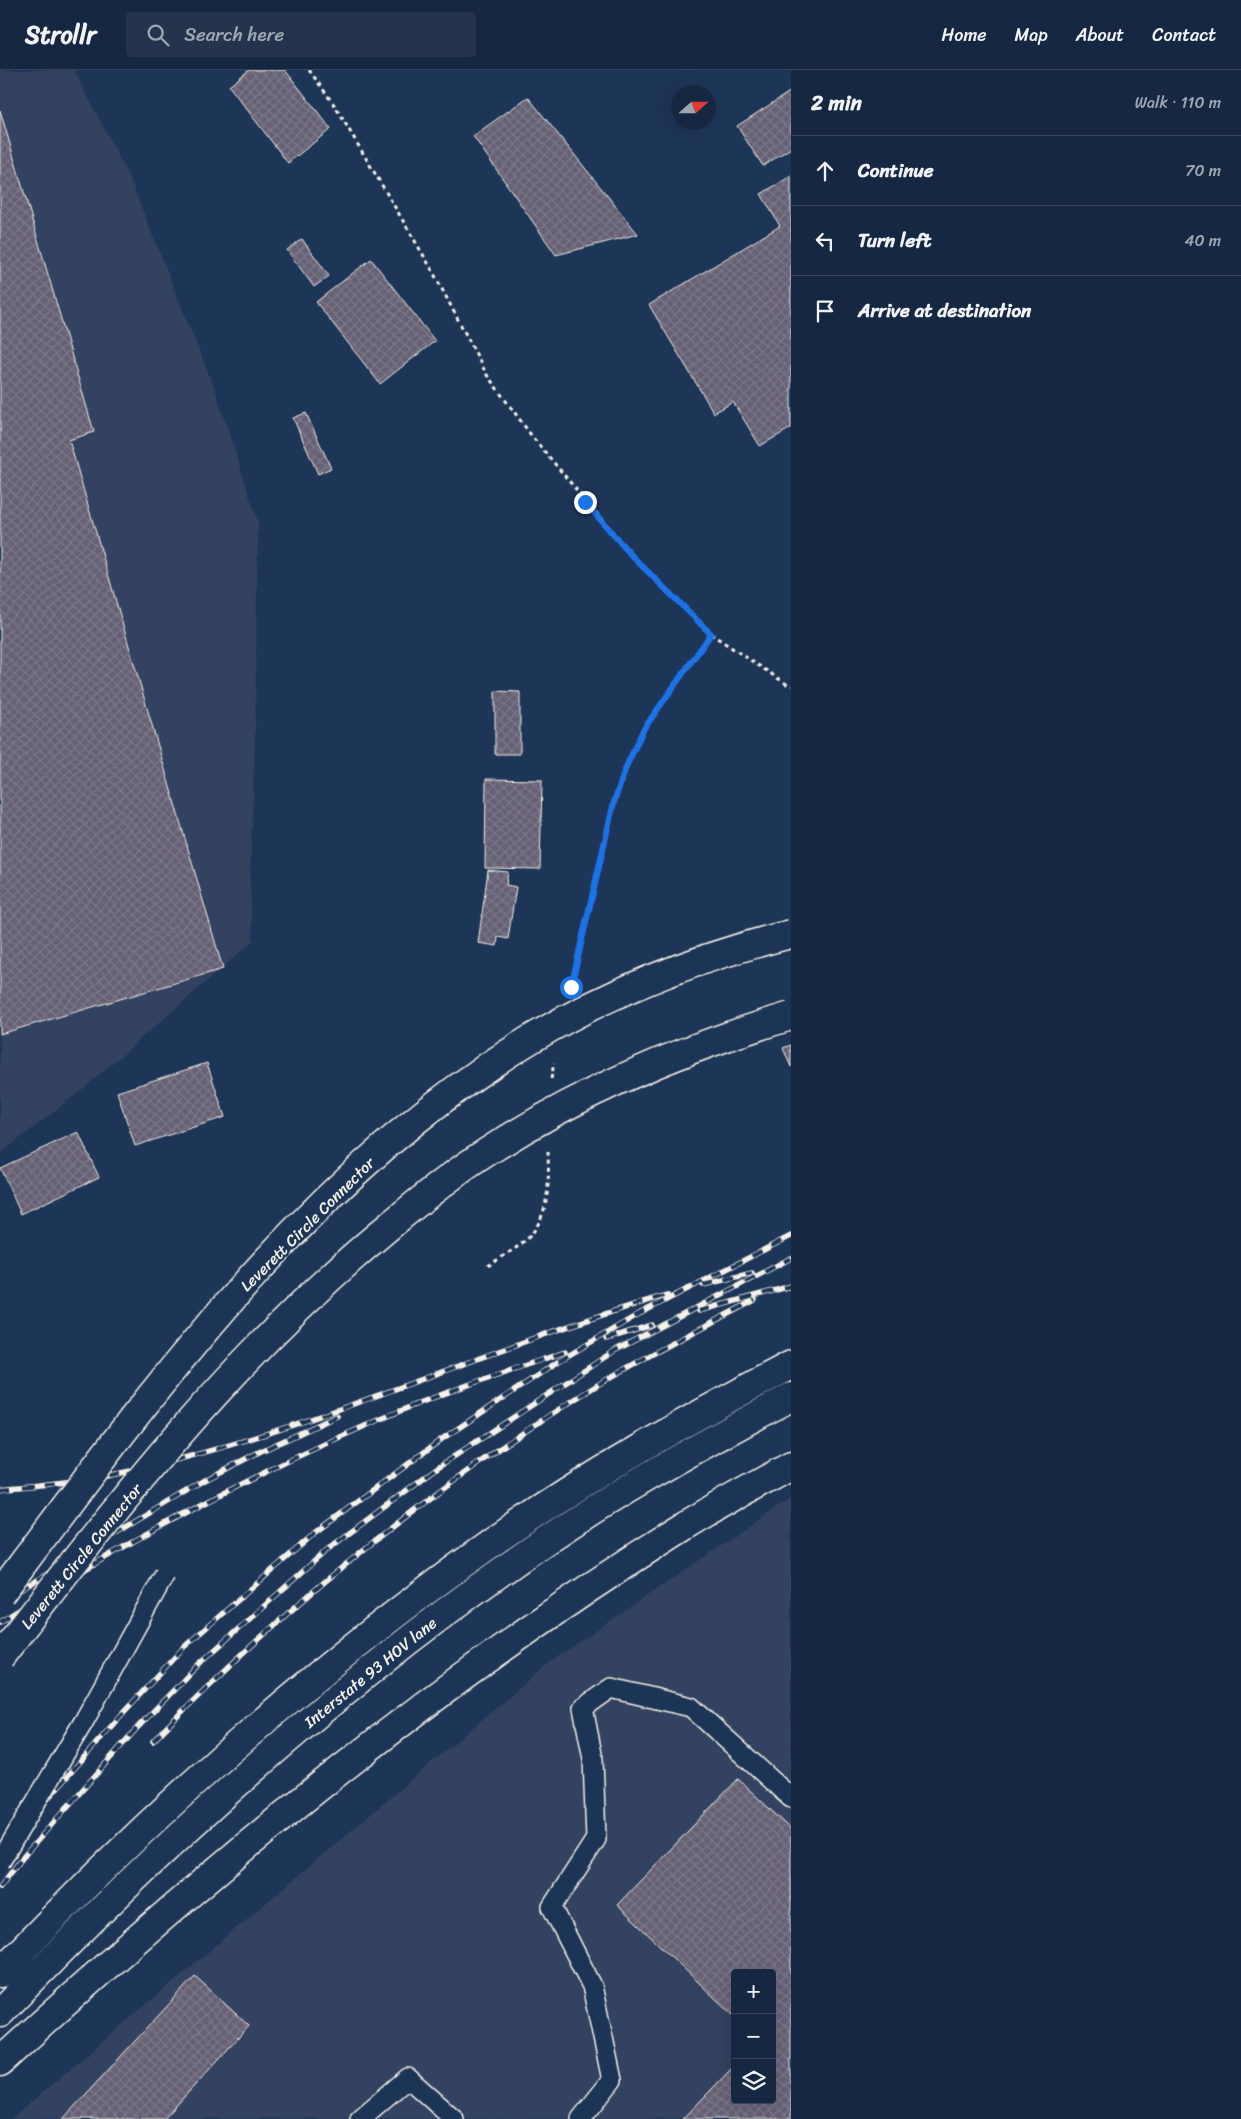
<!DOCTYPE html>
<meta charset="utf-8">
<style>
:root{--surface:#162841;--page:#23344c;--text:#f1f3f6;--muted:#9ea6b1;--line:#35445a}
body{margin:0;font-family:Sriracha,sans-serif;background:var(--page);color:var(--text)}
.controls{position:absolute;right:15px;bottom:15px;display:grid;overflow:hidden;border-radius:5px;box-shadow:0 5px 20px #0002}
.controls button{width:45px;height:45px;display:grid;place-items:center;padding:0;border:0;border-bottom:1px solid var(--line);background:var(--surface);color:var(--text);font:25px sans-serif}
.compass{position:absolute;left:671px;top:15px;width:45px;height:45px;border-radius:50%;background:var(--surface);box-shadow:0 5px 20px #0002;rotate:69deg}
.stop{position:absolute;width:15px;height:15px;margin:-11px;border:4px solid #1a73e8;border-radius:50%;background:#fff}
.stop.end{background:#1a73e8;border-color:#fff;box-shadow:0 1px 5px #0008}
.list{margin:0;padding:0;list-style:none}
h2{display:flex;justify-content:space-between;align-items:center;height:65px;margin:0;padding:0 20px;font-size:21px}
h2 small{font-size:16px;font-weight:400;color:var(--muted)}
.list li{display:grid;grid-template-columns:32px 1fr auto;gap:15px;align-items:center;box-sizing:border-box;height:70px;padding:0 20px;border-top:1px solid var(--line)}
.list b{display:block;font-size:19px;white-space:nowrap}
.list em{font-size:16px;font-style:normal;color:var(--muted)}
.icon{flex:none;width:28px;height:28px;fill:none;stroke:currentColor;stroke-width:2;stroke-linecap:round;stroke-linejoin:round}
.map{position:relative;flex:none;width:791px;height:2049px;overflow:hidden}
header{display:flex;align-items:center;gap:30px;box-sizing:border-box;height:70px;padding:0 25px;background:var(--surface);border-bottom:1px solid var(--line)}
header strong{font-size:24px}
nav{display:flex;gap:28px;margin-inline-start:auto;font-size:18px}
.search{width:350px;height:45px;background:var(--page);display:flex;align-items:center;gap:12px;box-sizing:border-box;padding:0 18px;border-radius:5px;color:var(--muted);font-size:19px}
main{display:flex}
aside{flex:1;background:var(--surface)}
.map>svg:first-child{display:block}
.built{fill:#334260;fill-rule:evenodd}
.building{fill:url(#building-cross-hatch);stroke:#f4f1e8}
.lines{fill:none;stroke-linecap:round;stroke-linejoin:round}
.service-casing{stroke:#f4f1e8;stroke-width:22}
.motorway-casing{stroke:#f4f1e8;stroke-width:31}
.path{stroke:#f4f1e8;stroke-width:3;stroke-dasharray:4 4;stroke-linecap:butt}
.service{stroke:#1d3557;stroke-width:19}
.motorway{stroke:#1d3557;stroke-width:28}
.rail-casing{stroke:#f4f1e8;stroke-width:5.5}
.rail{stroke:#1d3557;stroke-width:4;stroke-dasharray:11;stroke-linecap:butt}
.service-bridge-casing{stroke:#f4f1e8;stroke-width:22;stroke-linecap:butt}
.motorway-bridge-casing{stroke:#f4f1e8;stroke-width:31;stroke-linecap:butt}
.service-bridge{stroke:#1d3557;stroke-width:19}
.motorway-bridge{stroke:#1d3557;stroke-width:28}
.route{stroke:#1a73e8;stroke-width:6}
.labels{text-anchor:middle;stroke-width:4.5;stroke-linejoin:round;paint-order:stroke}
.street-label{font-size:16px;fill:#f4f1e8;stroke:#1d3557}
</style>
<header>
<strong>Strollr</strong>
<div class="search"><svg class="icon" aria-label="search" viewBox="0 0 24 24"><circle cx="10" cy="10" r="6"/><path d="M15 15l6 6"/></svg>Search here</div>
<nav><a>Home</a><a>Map</a><a>About</a><a>Contact</a></nav>
</header>
<main>
<div class="map">
<svg width="791" height="2049" viewBox="0 0 791 2049">
<defs>
<pattern id="building-cross-hatch" width="8" height="8" patternUnits="userSpaceOnUse" patternTransform="scale(1.25)"><rect width="8" height="8" fill="#656074"/><path d="M0 0l8 8M0 8l8-8" fill="none" stroke="#7c7788"/></pattern>
</defs>
<rect width="100%" height="100%" fill="#1d3557"/>
<filter id="ink" filterUnits="userSpaceOnUse"><feTurbulence type="fractalNoise" baseFrequency=".02" numOctaves="2"/><feDisplacementMap in="SourceGraphic" scale="10" xChannelSelector="R" yChannelSelector="G"/><feConvolveMatrix kernelMatrix="1 2 1 2 8 2 1 2 1" color-interpolation-filters="sRGB"/></filter>
<g filter="url(#ink)">
<!-- built -->
<path class="built" d="M0,0H74L130,109L216,322L258,452L255,669L250,813L253,871L89,1014L0,1084Z
M791,1428V2049H11L550,1592ZM735,1903H772V2030H735Z"/>
<!-- building -->
<path class="building" d="M249,0H285L331,59L288,93L229,16Z
M791,21V78L763,96L737,56Z
M528,27L638,164L556,185L473,66Z
M0,40L94,362L69,370L223,899L0,964Z
M791,106V358L760,376L733,332L714,343L649,235L780,156L761,124Z
M302,169L329,206L314,217L287,180Z
M371,189L435,271L380,314L316,232Z
M306,343L331,398L318,404L293,348Z
M495,621L520,622V684H495Z
M486,709L542,710L540,799L485,798Z
M488,800L508,802L506,815L516,817L508,869L498,867L497,876L478,873Z
M791,975V997L783,978Z
M207,993L225,1047L135,1076L117,1022Z
M78,1062L99,1107L21,1144L0,1098Z
M738,1709L791,1759V2049H683L735,1995V2030H772V1903H735V1947L617,1835Z
M195,1906L249,1956L164,2049H63Z"/>
<g class="lines">
<defs>
<path id="service" d="M360,2049L408,2008L454,2049
M581,2049L612,2010L592,1916L552,1837L596,1769L593,1689L583,1638L611,1618L691,1637L791,1728"/>
<path id="motorway" d="M0,1903C150,1745 314,1598 493,1472C587,1406 689,1349 791,1295
M0,1943C156,1780 324,1626 509,1496C598,1432 694,1379 791,1327
M0,1992C213,1796 437,1611 683,1457C718,1435 755,1416 791,1396"/>
</defs>
<!-- service casing -->
<use href="#service" class="service-casing"/>
<!-- motorway casing -->
<use href="#motorway" class="motorway-casing"/>
<!-- path -->
<path class="path" d="M309,0L335,36L431,198L487,305L534,369L631,485L711,564L791,617
M573,908L614,732L626,697L643,660L711,564
M551,1009L554,993
M488,1196C501,1187 518,1178 529,1167C550,1144 549,1111 548,1082"/>
<!-- service -->
<use href="#service" class="service"/>
<!-- motorway -->
<use href="#motorway" class="motorway"/>
<defs>
<path id="rail" d="M703,1215L752,1203
M699,1241L791,1216
M606,1269L652,1255
M0,1419C39,1415 78,1412 116,1404C305,1365 483,1278 667,1225
M0,1532L205,1410L259,1382L337,1346
M0,1552C130,1468 269,1395 412,1336C462,1316 514,1299 565,1282
M153,1671C287,1534 436,1414 599,1314C650,1284 703,1257 755,1230
M0,1783L123,1643L184,1577L315,1463L442,1369L559,1291L639,1244L791,1166
M0,1817L23,1787L138,1657L199,1594L328,1479L438,1397L614,1281L791,1188"/>
</defs>
<!-- rail casing -->
<use href="#rail" class="rail-casing"/>
<!-- rail -->
<use href="#rail" class="rail"/>
<defs>
<path id="service-bridge" d="M0,1792L84,1651L165,1504"/>
<path id="motorway-bridge" d="M0,1524C153,1320 309,1103 531,969C611,921 702,886 791,864
M0,1587C117,1434 238,1281 387,1158C419,1131 452,1104 487,1082C581,1021 683,978 791,946"/>
</defs>
<!-- service-bridge casing -->
<use href="#service-bridge" class="service-bridge-casing"/>
<!-- motorway-bridge casing -->
<use href="#motorway-bridge" class="motorway-bridge-casing"/>
<!-- service-bridge -->
<use href="#service-bridge" class="service-bridge"/>
<!-- motorway-bridge -->
<use href="#motorway-bridge" class="motorway-bridge"/>
</g>
</g>
<g class="lines" filter="url(#ink)">
<!-- route -->
<path class="route" d="M571,917L614,732L626,697L643,660L711,564L631,485L585,432"/>
</g>
<g class="labels">
<!-- street labels -->
<g class="street-label">
<text transform="translate(307 1154) rotate(-45)" y="6">Leverett Circle Connector</text>
<text transform="translate(81 1486) rotate(-51)" y="6">Leverett Circle Connector</text>
<text transform="translate(370 1602) rotate(-39)" y="6">Interstate 93 HOV lane</text>
</g>
</g>
</svg>
<div class="controls">
<button>+</button>
<button>−</button>
<button><svg class="icon" aria-label="layers" viewBox="0 0 24 24"><path d="M12 4l9 5-9 5-9-5zM3 14l9 5 9-5"/></svg></button>
</div>
<svg class="compass" viewBox="-18 -18 36 36"><path d="M0-13l5 13h-10z" fill="#e53935"/><path d="M0 13l5-13h-10z" fill="#9ea6b1"/></svg>
<div class="stop" style="left:571px;top:917px"></div>
<div class="stop end" style="left:585px;top:432px"></div>
</div>
<aside>
<h2>2 min<small>Walk · 110 m</small></h2>
<ul class="list">
<li><svg class="icon" aria-label="ahead" viewBox="0 0 24 24"><path d="M12 20V5M6 11l6-6 6 6"/></svg><div><b>Continue</b></div><em>70 m</em></li>
<li><svg class="icon" aria-label="left" viewBox="0 0 24 24"><path d="M17 20v-9H6M10 6l-5 5 5 5"/></svg><div><b>Turn left</b></div><em>40 m</em></li>
<li><svg class="icon" aria-label="arrive" viewBox="0 0 24 24"><path d="M6 21V4h12l-3 4 3 4H6"/></svg><div><b>Arrive at destination</b></div></li>
</ul>
</aside>
</main>
